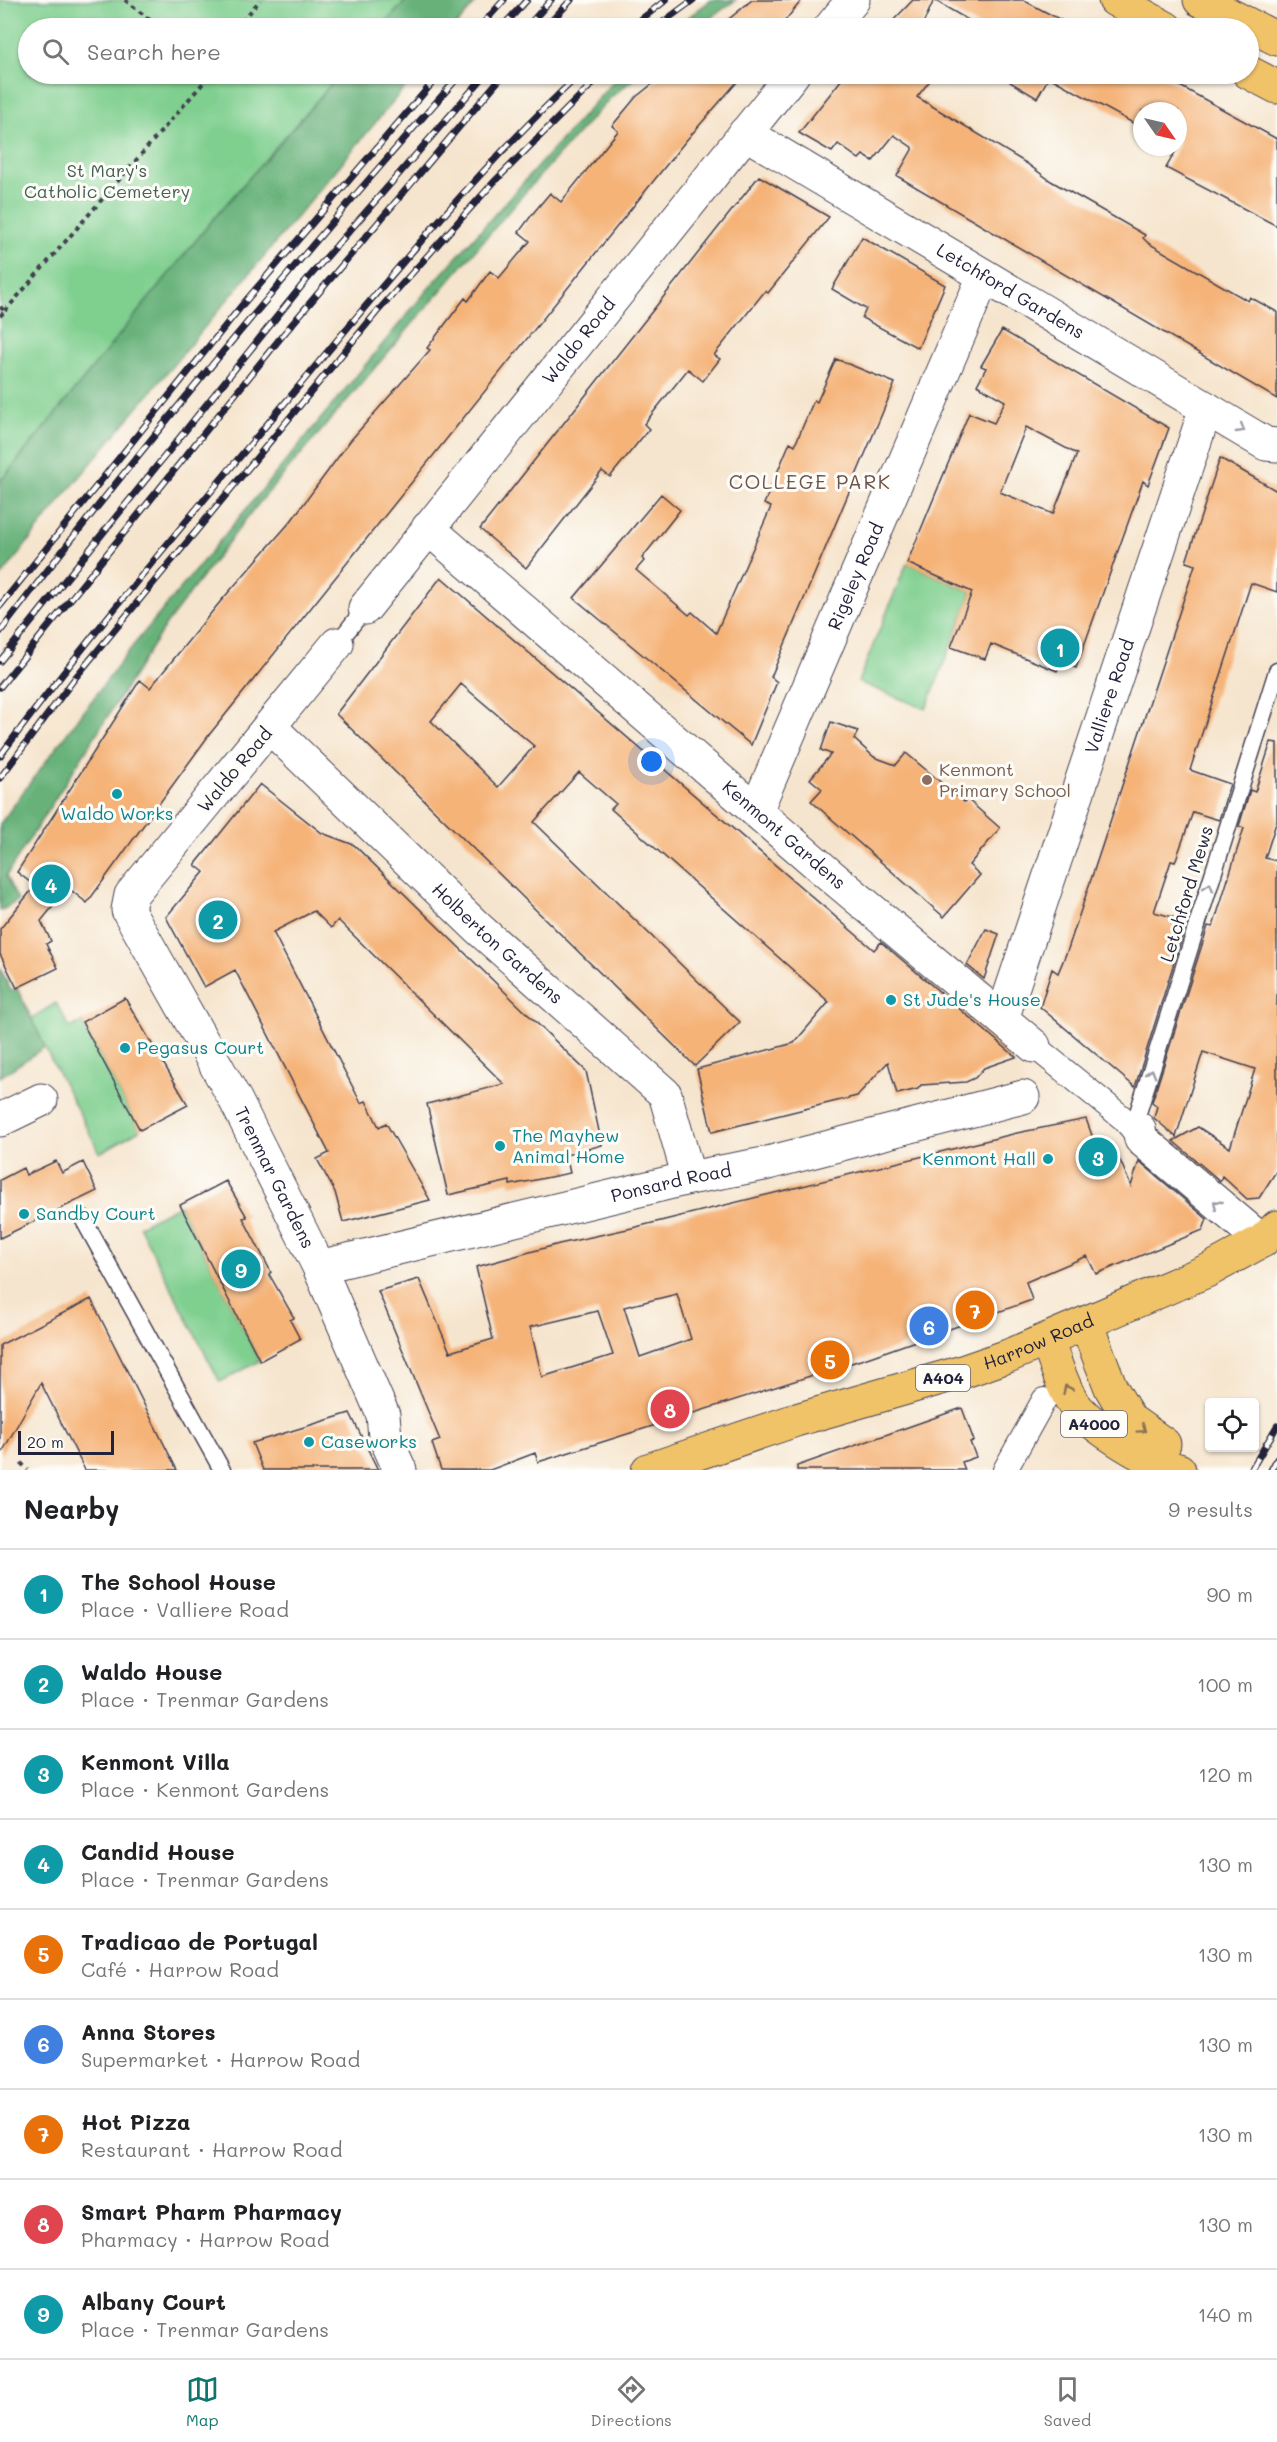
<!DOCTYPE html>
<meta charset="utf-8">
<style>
:root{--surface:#fff;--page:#f2f2f2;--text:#202124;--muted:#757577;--line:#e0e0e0;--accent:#0f766e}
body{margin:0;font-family:Mali,sans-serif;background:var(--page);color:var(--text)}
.controls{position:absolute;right:18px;bottom:18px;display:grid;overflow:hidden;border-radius:6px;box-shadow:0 2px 4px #0004}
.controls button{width:54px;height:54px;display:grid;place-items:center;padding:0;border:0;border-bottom:2px solid var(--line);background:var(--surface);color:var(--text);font:30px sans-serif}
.compass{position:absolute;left:1133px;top:102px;width:54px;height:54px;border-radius:50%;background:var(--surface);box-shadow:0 2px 4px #0004;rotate:124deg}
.scale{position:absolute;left:18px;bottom:15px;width:96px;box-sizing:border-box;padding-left:6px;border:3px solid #22223b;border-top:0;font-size:16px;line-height:21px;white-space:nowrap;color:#22223b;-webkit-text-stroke:4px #fdfcf7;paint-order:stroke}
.you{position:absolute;left:652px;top:762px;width:21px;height:21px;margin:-15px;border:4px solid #fff;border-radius:50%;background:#1a73e8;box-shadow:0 0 0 9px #1a73e833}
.badge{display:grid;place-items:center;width:39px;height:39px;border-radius:50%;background:var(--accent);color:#fff;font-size:20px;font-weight:700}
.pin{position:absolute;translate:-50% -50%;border:3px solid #fff;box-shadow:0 2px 6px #0006}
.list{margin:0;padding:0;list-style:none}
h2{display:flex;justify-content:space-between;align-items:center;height:78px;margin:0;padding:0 24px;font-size:26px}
h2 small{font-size:20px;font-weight:400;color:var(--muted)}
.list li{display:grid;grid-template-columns:39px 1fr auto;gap:18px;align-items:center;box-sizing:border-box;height:90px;padding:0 24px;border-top:2px solid var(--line)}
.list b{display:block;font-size:22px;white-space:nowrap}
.list p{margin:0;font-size:20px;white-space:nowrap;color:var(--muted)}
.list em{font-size:20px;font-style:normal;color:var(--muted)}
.icon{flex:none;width:33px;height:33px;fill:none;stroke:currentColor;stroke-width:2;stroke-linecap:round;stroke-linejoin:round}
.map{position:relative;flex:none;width:1277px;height:1470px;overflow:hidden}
.search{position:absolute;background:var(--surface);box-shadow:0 2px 4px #0004;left:18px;right:18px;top:18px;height:66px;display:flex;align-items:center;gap:15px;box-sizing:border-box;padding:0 21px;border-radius:33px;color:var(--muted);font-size:22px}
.sheet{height:888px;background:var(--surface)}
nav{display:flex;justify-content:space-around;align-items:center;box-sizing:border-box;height:84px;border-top:2px solid var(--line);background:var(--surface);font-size:16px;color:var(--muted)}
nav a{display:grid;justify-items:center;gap:3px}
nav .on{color:var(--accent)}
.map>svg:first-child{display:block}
.green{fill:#7fcf8f;stroke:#507865;stroke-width:1.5}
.forest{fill:#67b27a;stroke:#446a5a;stroke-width:1.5}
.building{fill:#f5b378;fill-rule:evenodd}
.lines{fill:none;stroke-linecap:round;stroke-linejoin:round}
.service-casing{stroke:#423f51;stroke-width:19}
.pedestrian-casing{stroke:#423f51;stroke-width:26}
.minor-casing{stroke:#423f51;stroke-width:35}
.primary-casing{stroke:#423f51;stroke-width:35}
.path{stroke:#423f51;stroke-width:4;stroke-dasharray:4.5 4.5;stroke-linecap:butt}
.service{stroke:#fff;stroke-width:16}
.pedestrian{stroke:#fff;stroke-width:24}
.minor{stroke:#fff;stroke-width:33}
.primary{stroke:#f1c369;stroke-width:33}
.rail-casing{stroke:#22223b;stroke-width:7}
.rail{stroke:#fdfcf7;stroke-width:4.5;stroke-dasharray:14;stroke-linecap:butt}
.oneway{stroke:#9c9ca7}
.oneway2{stroke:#8a7252}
.education-dot{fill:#8d6e63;stroke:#fdfcf7;stroke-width:2}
.culture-dot{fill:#0f9aa8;stroke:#fdfcf7;stroke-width:2}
.labels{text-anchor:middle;stroke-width:6;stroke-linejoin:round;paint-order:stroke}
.shield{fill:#fdfcf7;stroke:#646373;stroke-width:1.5}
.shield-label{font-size:16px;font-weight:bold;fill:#22223b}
.park-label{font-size:18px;fill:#435f58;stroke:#fdfcf7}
.street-label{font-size:18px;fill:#22223b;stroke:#fdfcf7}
.education-label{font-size:18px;fill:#785e54;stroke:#fdfcf7;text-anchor:start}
.culture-label{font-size:18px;fill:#0d838f;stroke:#fdfcf7;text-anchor:start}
.neighbourhood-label{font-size:20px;letter-spacing:1.5px;fill:#6c5550;stroke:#fdfcf7}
</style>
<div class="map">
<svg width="1277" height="1470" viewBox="0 0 1277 1470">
<rect width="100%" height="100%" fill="#fdfcf7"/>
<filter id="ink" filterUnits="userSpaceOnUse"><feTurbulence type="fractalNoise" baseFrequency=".0167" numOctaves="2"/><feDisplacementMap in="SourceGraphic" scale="12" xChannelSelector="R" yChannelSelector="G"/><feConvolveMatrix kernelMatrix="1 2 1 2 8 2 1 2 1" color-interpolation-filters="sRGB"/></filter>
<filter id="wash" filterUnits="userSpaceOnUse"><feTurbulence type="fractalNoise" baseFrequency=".008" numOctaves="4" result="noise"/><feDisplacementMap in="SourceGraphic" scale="24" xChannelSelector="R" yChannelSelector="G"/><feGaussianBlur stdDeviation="1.35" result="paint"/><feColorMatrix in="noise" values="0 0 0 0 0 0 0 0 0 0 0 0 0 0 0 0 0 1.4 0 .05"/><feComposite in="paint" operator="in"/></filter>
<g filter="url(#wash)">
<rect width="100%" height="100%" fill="#f6e5ce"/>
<!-- green -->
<path class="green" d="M0,0H407L380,28H28V74H340L215,217L0,482Z
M907,563L972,592L926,709L858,682Z
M56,1003L70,1028L82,1022L140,1130L100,1153L30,1019Z
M180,1205L260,1361L220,1382L139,1226Z"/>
<!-- forest -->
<path class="forest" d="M407,0H478L454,28H380Z
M711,0H736L696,28H674Z
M340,74H416L64,496L0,578V482L215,217Z
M620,74H640L611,97L527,190L249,515L165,626L6,876L18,901L0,911V824L29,784L132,647L429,288Z
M0,968L11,991L17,988L45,1047L0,1077Z"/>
<g id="blocks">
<!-- building -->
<path class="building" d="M752,0H802L779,28H718Z
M913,0H1023L1076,28H982L934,0L921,28H886Z
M665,74H744L684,143L209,735L87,903L68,888L41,921L51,941L46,944L58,968L17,988L0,954V929L35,886L17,872L140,680L150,688L220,602L291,521L350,441L430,350L427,348L465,298L468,301L490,271L499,278L530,241L519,232L534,212L550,193L561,202L618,131L612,126L636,97Z
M846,74H935L917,97L1026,163L1051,181L1145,235L1143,238L1148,243L1248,301L1250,297L1277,312V399L897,176L913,148L894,135L873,161L863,155L859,159L838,144L832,152L799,133Z
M1015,74H1158L1277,139V226L1166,168L1178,147V111H1142V128L1049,77L1037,98L1010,82Z
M759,176L829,217L768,293L765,291L714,355L720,359L703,381L688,369L644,424L649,429L610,477L602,471L526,568L480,529Z
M862,237L945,285L918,348L862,318L866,309L832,289Z
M1002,330L1169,428L1148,485L1143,481L1076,668L1060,662L1057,671L991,644L985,659L951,647L972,592L907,563L969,413L994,423L1005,401L977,385L986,368L981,366ZM1026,427L1077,454L1053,514L1000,492Z
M836,359L895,383L771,677L777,682L751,745L574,598L661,494L680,510L642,558L644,561L636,570L689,615L692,612L716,633L771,507L764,504L790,442L795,445L814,400L817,402Z
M1220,458L1277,491V592L1251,583L1190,770L1230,784L1219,820L1193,812L1175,862L1171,861L1154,912L1187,921L1135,1087L1040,1007L1052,969L1058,973L1068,949L1195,565L1186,562Z
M441,577L874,950L881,942L1016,1057L984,1068L975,1078L966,1082L921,1085L918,1089L897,1094L888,1062L857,1096L712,1132L697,1069L794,1043L829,1002L611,809L616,804L579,772L534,822L740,1022L695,1066L336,714ZM461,684L534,746L498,787L431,721Z
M831,722L858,731L854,739L874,757L896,765L906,753L964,802L967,799L1000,828L969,865L980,875L944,917L811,801L822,789L810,779L831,754L821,750Z
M1271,742L1277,743V820L1265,858L1277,861V1170L1259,1198L1247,1199L1222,1176L1220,1181L1173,1141L1198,1127L1230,1148L1255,1069L1203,1052L1176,1137L1154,1118L1157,1106L1152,1102L1208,926L1213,927L1244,828L1239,826L1250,790L1255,792Z
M260,784L322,833L354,845L586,1071L602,1145L566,1155L570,1173L510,1185V1181L448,1195L427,1104L504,1084L338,920L331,928L314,911L273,932L361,1103L366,1101L379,1127L386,1123L430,1200L343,1222L335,1192L317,1159L329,1153L235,970L204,987L166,917L204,872L195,865Z
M986,929L999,934L984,979L967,965Z
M125,998L188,1105L140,1130L82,1022Z
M1086,1119L1097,1149L1114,1146L1131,1186L1139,1161L1207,1219L1203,1230L1096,1274L1087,1256L1026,1282L1032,1300L867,1358L599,1443L538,1462L535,1453L490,1470H441L432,1443L440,1440L378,1291L419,1279L450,1352L493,1339L476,1267L559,1244L632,1228L1017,1133ZM677,1294L691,1339L640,1357L624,1307ZM598,1311L613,1355L542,1377L530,1327Z
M56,1161L62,1173L83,1162L97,1191L0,1238V1180L23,1168L26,1175Z
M226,1181L247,1217L243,1218L271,1272L269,1274L294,1318L290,1320L300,1339L260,1361L180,1205Z
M91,1299L177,1470H85L41,1383L0,1456V1345Z
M962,1408L974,1441L970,1442L976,1457L962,1462L965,1470H797V1466Z
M350,1413L378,1470H263L252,1443Z"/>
</g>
</g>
<g filter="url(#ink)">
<use href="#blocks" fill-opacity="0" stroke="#423f51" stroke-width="1.5"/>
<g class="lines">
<defs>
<path id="service" d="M1200,28L1214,3
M337,644L365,608
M1139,1129L1136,1119L1277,671
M82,1217L222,1470"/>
<path id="pedestrian" d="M1034,1046L1124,1119L1141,1139
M1005,1470L1044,1400"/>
<g id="minor">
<path d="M830,28L853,0"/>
<path id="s1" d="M745,133L1266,444L1277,445"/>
<path id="s2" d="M428,528L830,875L1034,1046"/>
<path id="s3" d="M365,608L793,74"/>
<path id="s4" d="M337,644L131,895L128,910L235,1099L319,1267L383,1415L385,1437L400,1470"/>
<path id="s5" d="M270,727L479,929L665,1094L689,1178"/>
<path id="s6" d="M756,811L984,276"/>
<path id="s7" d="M1002,1019L1206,408"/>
<path d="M0,1120L41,1100"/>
<path d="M1139,1129L1141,1139L1262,1241"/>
<path id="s8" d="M319,1267L689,1178L764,1164L1023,1097"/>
</g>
<g id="primary">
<path d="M1115,0L1166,28"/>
<path d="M1200,0L1277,39"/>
<path d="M1248,72L1277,87"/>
<path d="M1086,1323L1111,1388L1130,1420L1164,1444"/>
<path d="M1047,1341C1055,1361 1062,1387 1074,1404C1091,1427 1152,1464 1179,1470"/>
<path id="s9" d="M648,1470L796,1420L962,1372L1008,1356L1209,1270L1262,1241L1277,1227"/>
</g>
</defs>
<!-- service casing -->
<use href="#service" class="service-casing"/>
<!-- pedestrian casing -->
<use href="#pedestrian" class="pedestrian-casing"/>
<!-- minor casing -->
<use href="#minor" class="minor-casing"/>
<!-- primary casing -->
<use href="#primary" class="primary-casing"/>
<!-- path -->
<path class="path" d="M125,0L160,28
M237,28L260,0
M0,307L5,311L0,316
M5,311L204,82L205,74
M21,1463L28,1470"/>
<!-- service -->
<use href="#service" class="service"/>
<!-- pedestrian -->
<use href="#pedestrian" class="pedestrian"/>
<!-- minor -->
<use href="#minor" class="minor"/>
<!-- primary -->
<use href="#primary" class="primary"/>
<defs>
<path id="rail" d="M479,28L504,0
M501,28L527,0
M526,28L551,0
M545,28L571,0
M630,28L666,0
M655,28L693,0
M0,606L243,304L440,74
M0,632C146,440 302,254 461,74
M0,661L304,283L486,74
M0,687L282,336L504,74
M0,756C90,635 187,520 284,404C379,290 472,175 580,74
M0,778L75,678L376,313L494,182L602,74
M1251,1470L1277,1426
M1271,1470L1277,1459"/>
</defs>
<!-- rail casing -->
<use href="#rail" class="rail-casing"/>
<!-- rail -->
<use href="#rail" class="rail"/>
</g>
<!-- one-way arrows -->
<defs><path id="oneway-chevron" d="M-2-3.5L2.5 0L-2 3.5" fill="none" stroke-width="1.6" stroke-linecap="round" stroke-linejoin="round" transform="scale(1.5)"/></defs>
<g class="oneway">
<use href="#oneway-chevron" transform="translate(1241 429) rotate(31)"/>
<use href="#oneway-chevron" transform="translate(1209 887) rotate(-73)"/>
<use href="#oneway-chevron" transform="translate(1151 1073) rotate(-73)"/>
<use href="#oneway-chevron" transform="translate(1217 1204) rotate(-139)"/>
</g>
<g class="oneway2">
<use href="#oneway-chevron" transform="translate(1067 1389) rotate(-115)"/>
<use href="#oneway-chevron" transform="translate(1142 1429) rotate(35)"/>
</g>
</g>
<!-- markers -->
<circle class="education-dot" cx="927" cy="780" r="6"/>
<g class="culture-dot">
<circle cx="117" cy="794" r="6"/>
<circle cx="891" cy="1000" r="6"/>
<circle cx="125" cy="1048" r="6"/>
<circle cx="500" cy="1146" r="6"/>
<circle cx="1048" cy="1159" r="6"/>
<circle cx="24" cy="1214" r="6"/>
<circle cx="309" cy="1442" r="6"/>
</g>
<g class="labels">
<!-- shield labels -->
<g class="shield">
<rect x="916" y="1365" width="54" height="26" rx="4.5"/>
<rect x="1061" y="1411" width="66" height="26" rx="4.5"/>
</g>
<g class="shield-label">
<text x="943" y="1384">A404</text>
<text x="1094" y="1430">A4000</text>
</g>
<!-- park labels -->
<g class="park-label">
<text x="107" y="177">St Mary's<tspan x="107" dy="21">Catholic Cemetery</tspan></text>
</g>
<!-- street labels -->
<g class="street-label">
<text dy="6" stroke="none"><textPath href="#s1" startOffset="309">Letchford Gardens</textPath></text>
<text dy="6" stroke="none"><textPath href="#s3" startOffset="342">Waldo Road</textPath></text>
<text dy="6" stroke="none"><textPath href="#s6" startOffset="255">Rigeley Road</textPath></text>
<text dy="6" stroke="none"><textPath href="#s7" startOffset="340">Valliere Road</textPath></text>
<text transform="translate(235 770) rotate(-50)" y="6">Waldo Road</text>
<text dy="6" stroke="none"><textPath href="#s2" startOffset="470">Kenmont Gardens</textPath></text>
<text transform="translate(1187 894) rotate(-73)" y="6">Letchford Mews</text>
<text dy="6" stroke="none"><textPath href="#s5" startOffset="314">Holberton Gardens</textPath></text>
<text dy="6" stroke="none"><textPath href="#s4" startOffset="645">Trenmar Gardens</textPath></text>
<text dy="6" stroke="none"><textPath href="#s8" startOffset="362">Ponsard Road</textPath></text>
<text dy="6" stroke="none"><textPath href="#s9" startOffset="411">Harrow Road</textPath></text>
</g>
<!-- education labels -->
<g class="education-label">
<text x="939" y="776">Kenmont<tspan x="939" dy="21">Primary School</tspan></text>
</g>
<!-- culture labels -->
<g class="culture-label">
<text x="117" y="820" text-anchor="middle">Waldo Works</text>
<text x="903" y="1006">St Jude's House</text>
<text x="137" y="1054">Pegasus Court</text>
<text x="512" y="1142">The Mayhew<tspan x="512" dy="21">Animal Home</tspan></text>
<text x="1036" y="1165" text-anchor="end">Kenmont Hall</text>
<text x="36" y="1220">Sandby Court</text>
<text x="321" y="1448">Caseworks</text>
</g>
<!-- neighbourhood labels -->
<g class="neighbourhood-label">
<text x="810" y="489">COLLEGE PARK</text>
</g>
</g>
</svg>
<div class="controls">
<button><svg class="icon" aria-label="locate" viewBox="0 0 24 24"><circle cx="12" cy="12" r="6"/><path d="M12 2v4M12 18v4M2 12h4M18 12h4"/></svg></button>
</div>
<svg class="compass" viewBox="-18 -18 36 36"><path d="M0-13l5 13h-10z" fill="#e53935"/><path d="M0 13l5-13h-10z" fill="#757577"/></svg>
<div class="scale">20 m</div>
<div class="you"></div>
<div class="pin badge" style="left:1060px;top:648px;background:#0f9aa8">1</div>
<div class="pin badge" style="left:218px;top:920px;background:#0f9aa8">2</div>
<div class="pin badge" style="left:1098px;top:1157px;background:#0f9aa8">3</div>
<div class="pin badge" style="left:51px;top:884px;background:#0f9aa8">4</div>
<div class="pin badge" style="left:830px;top:1360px;background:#e8710a">5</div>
<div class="pin badge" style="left:929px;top:1326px;background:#3f7fe0">6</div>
<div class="pin badge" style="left:975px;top:1310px;background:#e8710a">7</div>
<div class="pin badge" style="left:670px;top:1409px;background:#e0444e">8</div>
<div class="pin badge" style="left:241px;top:1269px;background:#0f9aa8">9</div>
<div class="search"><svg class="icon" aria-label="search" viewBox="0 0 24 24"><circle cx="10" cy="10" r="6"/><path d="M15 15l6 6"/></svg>Search here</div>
</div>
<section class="sheet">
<h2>Nearby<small>9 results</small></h2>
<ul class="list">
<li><span class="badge" style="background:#0f9aa8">1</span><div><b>The School House</b><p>Place · Valliere Road</p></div><em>90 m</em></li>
<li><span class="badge" style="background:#0f9aa8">2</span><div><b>Waldo House</b><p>Place · Trenmar Gardens</p></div><em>100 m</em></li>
<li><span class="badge" style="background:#0f9aa8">3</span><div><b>Kenmont Villa</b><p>Place · Kenmont Gardens</p></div><em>120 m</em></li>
<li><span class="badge" style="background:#0f9aa8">4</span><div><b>Candid House</b><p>Place · Trenmar Gardens</p></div><em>130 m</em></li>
<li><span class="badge" style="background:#e8710a">5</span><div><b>Tradicao de Portugal</b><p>Café · Harrow Road</p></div><em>130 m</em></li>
<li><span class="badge" style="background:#3f7fe0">6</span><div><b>Anna Stores</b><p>Supermarket · Harrow Road</p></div><em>130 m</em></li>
<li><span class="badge" style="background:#e8710a">7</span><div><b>Hot Pizza</b><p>Restaurant · Harrow Road</p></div><em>130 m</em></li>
<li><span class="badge" style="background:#e0444e">8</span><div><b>Smart Pharm Pharmacy</b><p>Pharmacy · Harrow Road</p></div><em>130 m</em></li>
<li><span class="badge" style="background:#0f9aa8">9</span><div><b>Albany Court</b><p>Place · Trenmar Gardens</p></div><em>140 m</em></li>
</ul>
</section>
<nav>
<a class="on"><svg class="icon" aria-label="map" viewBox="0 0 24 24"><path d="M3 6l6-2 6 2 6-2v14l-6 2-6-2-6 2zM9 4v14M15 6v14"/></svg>Map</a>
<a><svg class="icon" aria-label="directions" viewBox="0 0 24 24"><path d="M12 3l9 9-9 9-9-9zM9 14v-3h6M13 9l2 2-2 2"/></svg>Directions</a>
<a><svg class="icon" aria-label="saved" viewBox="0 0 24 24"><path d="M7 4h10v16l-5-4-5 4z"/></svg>Saved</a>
</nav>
